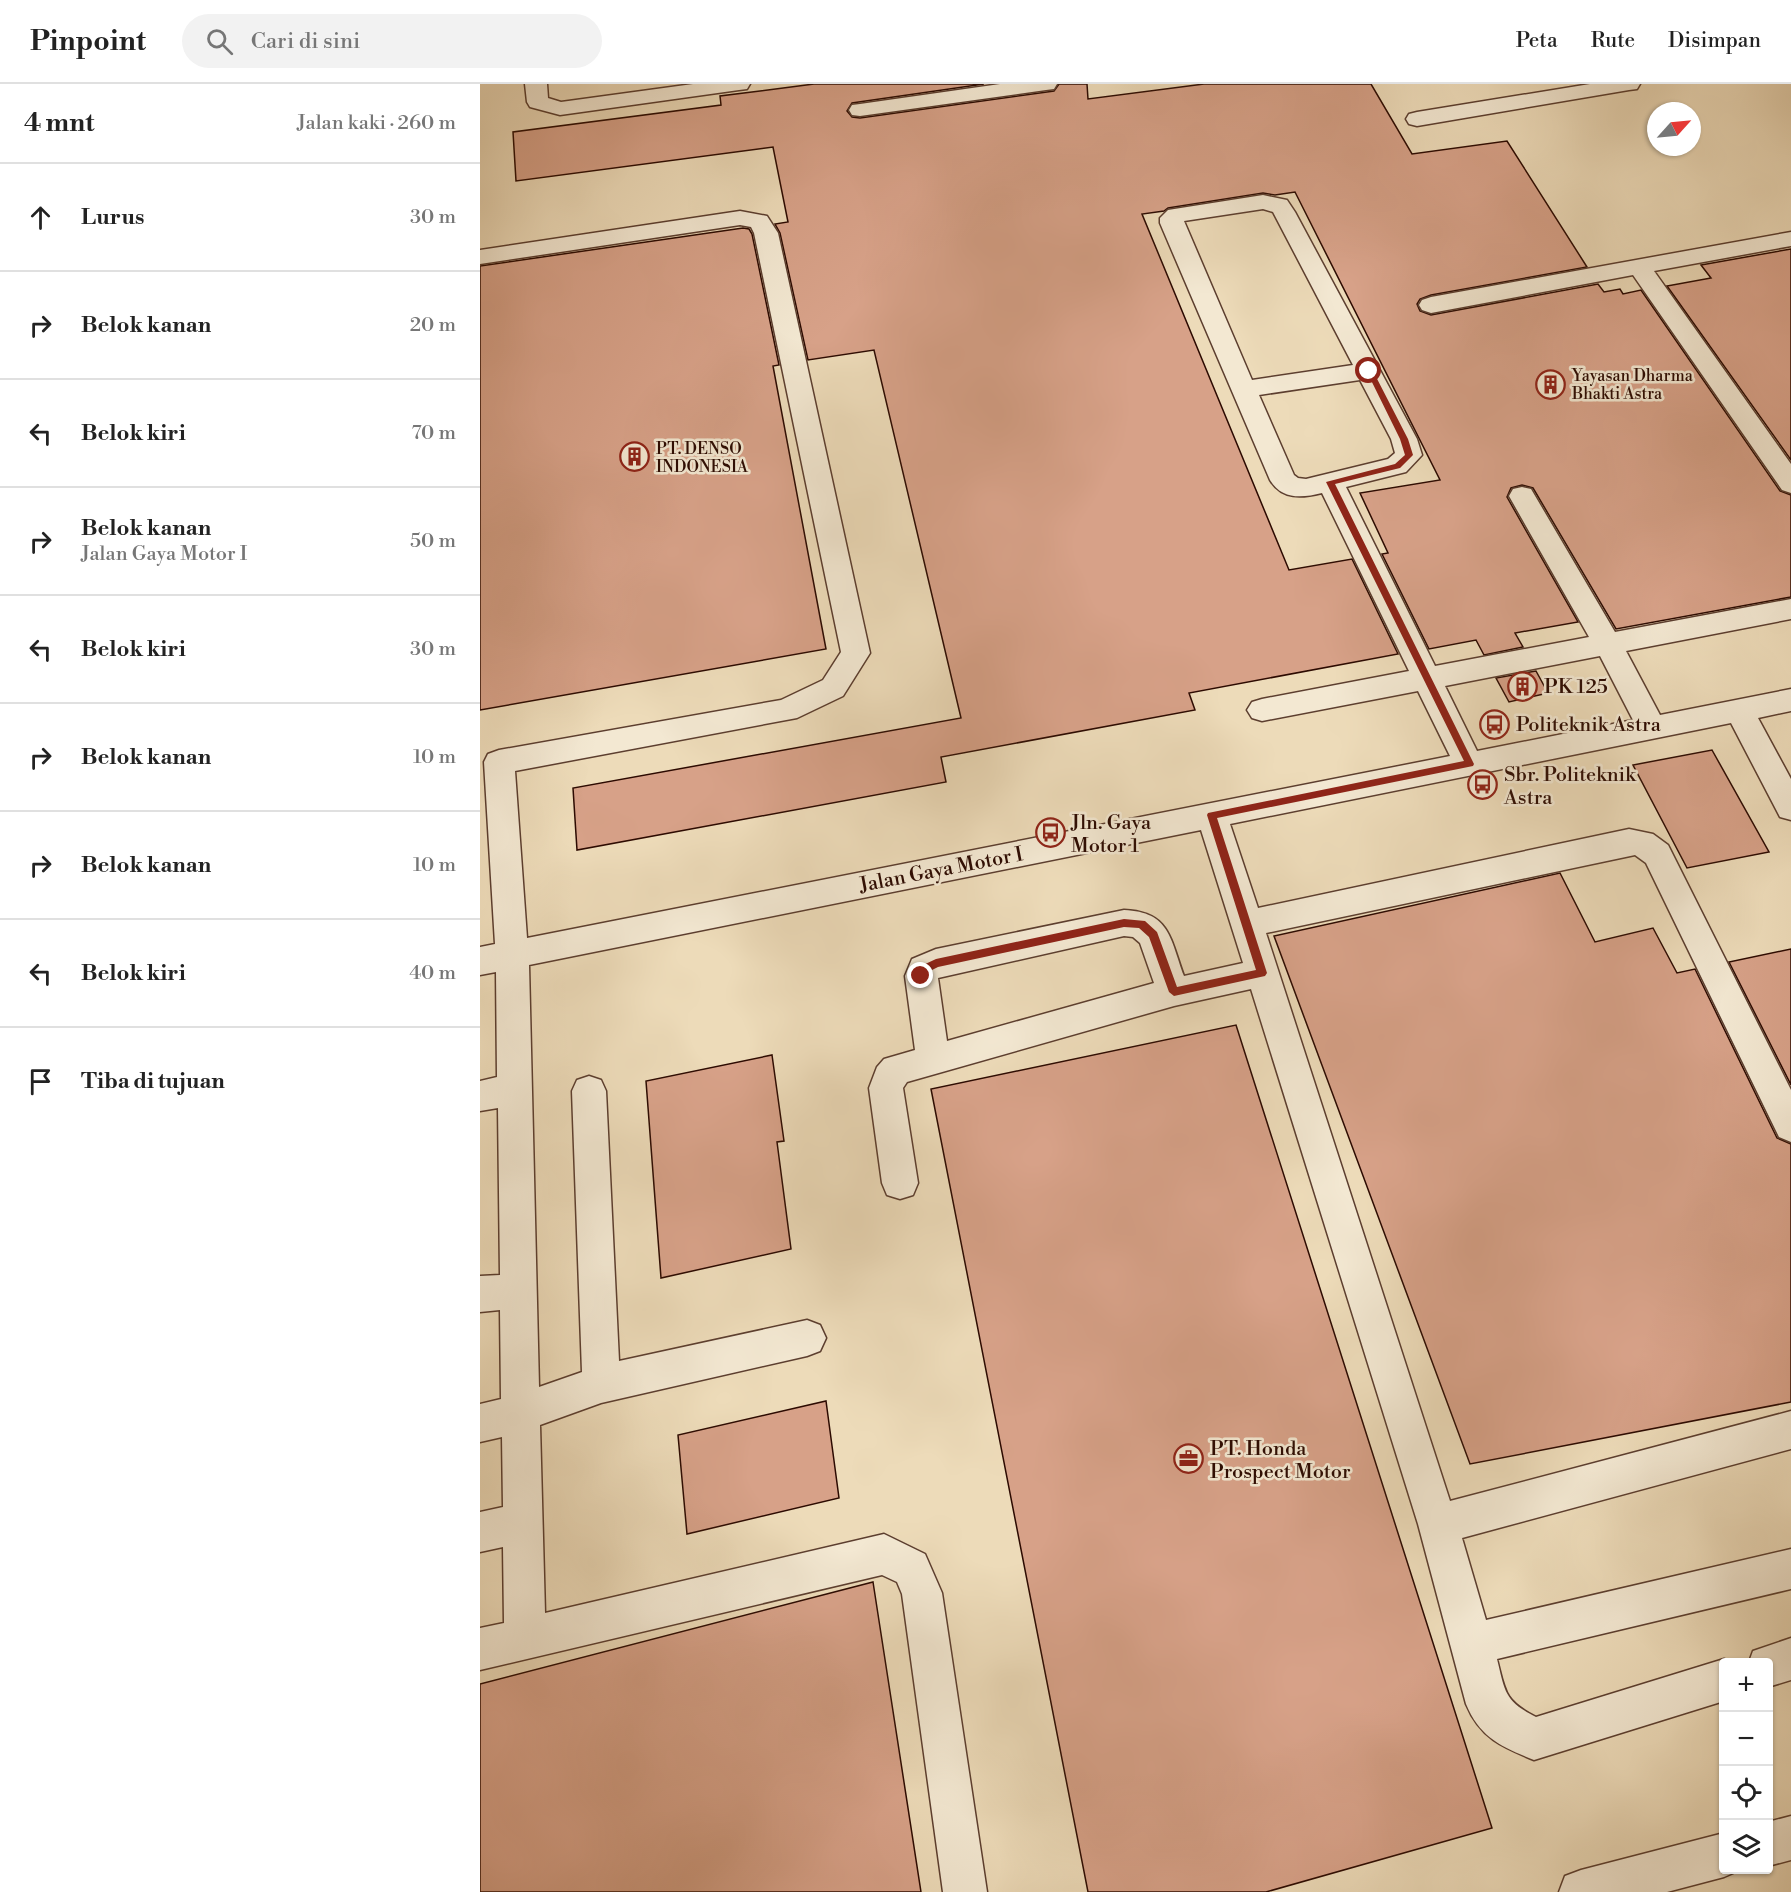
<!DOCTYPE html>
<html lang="id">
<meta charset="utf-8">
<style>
:root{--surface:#fff;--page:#f2f2f2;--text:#222;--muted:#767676;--line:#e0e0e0}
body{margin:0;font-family:"Libre Bodoni",serif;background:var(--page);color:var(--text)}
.controls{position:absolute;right:18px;bottom:18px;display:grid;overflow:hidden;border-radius:6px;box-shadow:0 2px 4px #0004}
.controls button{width:54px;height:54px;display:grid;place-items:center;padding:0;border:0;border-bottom:2px solid var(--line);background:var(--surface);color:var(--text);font:30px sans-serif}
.compass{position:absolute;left:1167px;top:18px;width:54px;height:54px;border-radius:50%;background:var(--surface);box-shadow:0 2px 4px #0004;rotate:63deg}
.stop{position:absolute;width:18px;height:18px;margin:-14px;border:4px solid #8f2418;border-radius:50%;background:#fff}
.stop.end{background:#8f2418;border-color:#fff;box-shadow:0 2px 6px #0008}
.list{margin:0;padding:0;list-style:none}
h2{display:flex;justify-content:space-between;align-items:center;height:78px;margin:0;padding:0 24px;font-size:26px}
h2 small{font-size:20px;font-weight:400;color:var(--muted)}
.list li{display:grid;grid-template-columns:39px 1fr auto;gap:18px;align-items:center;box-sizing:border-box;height:108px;padding:0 24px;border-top:2px solid var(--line)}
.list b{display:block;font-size:22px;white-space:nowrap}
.list p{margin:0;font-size:20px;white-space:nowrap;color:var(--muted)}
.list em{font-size:20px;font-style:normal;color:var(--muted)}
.icon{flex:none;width:33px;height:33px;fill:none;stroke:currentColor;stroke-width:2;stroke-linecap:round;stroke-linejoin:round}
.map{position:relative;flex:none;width:1311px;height:1808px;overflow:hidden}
header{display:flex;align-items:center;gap:36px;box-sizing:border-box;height:84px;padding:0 30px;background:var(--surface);border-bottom:2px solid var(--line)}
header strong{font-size:28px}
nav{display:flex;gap:33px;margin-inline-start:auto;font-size:21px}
.search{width:420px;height:54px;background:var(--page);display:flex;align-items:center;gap:15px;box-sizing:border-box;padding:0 21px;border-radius:33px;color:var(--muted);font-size:22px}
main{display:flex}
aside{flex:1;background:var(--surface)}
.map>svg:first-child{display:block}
.building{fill:#d7a188;stroke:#2c0a01;stroke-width:1.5}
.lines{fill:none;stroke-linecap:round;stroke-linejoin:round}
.minor-casing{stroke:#5c3e2f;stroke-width:3}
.minor{fill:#f3e8d2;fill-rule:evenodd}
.route{fill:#8f2418}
.labels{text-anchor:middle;stroke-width:5;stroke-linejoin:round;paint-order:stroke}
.far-poi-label{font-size:16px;fill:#2c0a01;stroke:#f3e8d2;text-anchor:start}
.poi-label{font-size:20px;fill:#2c0a01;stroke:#f3e8d2;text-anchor:start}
.street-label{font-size:20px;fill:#2c0a01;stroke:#f3e8d2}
</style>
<header>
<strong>Pinpoint</strong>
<div class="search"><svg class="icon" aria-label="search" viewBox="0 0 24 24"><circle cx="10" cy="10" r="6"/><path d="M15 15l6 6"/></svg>Cari di sini</div>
<nav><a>Peta</a><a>Rute</a><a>Disimpan</a></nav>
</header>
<main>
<aside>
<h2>4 mnt<small>Jalan kaki · 260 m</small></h2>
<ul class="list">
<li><svg class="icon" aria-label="ahead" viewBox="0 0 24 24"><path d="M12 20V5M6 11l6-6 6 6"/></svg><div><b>Lurus</b></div><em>30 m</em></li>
<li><svg class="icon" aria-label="right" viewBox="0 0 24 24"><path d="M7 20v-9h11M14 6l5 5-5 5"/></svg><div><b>Belok kanan</b></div><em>20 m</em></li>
<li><svg class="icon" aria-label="left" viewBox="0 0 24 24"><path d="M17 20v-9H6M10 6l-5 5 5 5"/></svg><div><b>Belok kiri</b></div><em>70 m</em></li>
<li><svg class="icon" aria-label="right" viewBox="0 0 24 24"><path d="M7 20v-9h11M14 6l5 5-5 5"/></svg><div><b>Belok kanan</b><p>Jalan Gaya Motor I</p></div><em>50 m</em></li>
<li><svg class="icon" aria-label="left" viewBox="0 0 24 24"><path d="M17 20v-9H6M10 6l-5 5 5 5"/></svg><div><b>Belok kiri</b></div><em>30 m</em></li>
<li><svg class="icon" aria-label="right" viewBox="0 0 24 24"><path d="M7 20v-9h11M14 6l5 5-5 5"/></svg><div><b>Belok kanan</b></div><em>10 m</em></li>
<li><svg class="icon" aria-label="right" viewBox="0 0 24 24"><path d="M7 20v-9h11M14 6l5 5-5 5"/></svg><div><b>Belok kanan</b></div><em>10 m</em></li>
<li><svg class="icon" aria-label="left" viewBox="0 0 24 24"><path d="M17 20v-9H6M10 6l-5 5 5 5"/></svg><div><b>Belok kiri</b></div><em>40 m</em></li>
<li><svg class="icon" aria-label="arrive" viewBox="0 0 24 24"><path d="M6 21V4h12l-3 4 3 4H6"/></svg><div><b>Tiba di tujuan</b></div></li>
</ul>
</aside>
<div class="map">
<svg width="1311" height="1808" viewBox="0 0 1311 1808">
<rect width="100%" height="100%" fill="#eddbb9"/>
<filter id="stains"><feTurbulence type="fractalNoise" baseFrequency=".00333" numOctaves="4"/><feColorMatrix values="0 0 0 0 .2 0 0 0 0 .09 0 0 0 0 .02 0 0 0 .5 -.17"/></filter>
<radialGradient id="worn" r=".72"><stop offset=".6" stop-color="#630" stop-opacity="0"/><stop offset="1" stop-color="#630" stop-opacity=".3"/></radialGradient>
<!-- building -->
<path class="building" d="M334,0H504L372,19L367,27L372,33L380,34L574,7L579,0H607L608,15L724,0H891L932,70L1027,57L1107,183L951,211L940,215L937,220L940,227L951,231L1118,200L1124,208L1140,205L1143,210L1161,206L1300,407L1311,411V513L1136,545L1053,404L1042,401L1031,404L1027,413L1098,538L1035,549L1043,563L1004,571L996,556L949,565L902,470L908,469L880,409L960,396L815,108L795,111L783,109L688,124L684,127L662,130L809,486L872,475L918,570L709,609L715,626L461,673L466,698L97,766L93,704L481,634L394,266L328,276L300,149L295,140L308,138L293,63L36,97L33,48L241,21L240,12Z
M263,144L269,145L272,150L299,281L293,282L346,565L0,626V182Z
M1311,165V376L1187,202L1231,194L1221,181Z
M1056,587L1068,609L1029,618L1016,594Z
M1232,666L1289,768L1207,784L1153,681Z
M1080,789L1115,858L1173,844L1197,889L1215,885L1297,1054L1311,1060V1318L990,1380L794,852Z
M1311,865V1001L1249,878Z
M756,941L1012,1744L786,1808H608L451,1005Z
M292,971L304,1057L297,1058L311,1165L181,1194L166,997Z
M346,1317L359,1414L207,1450L198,1351Z
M393,1498L441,1808H0V1600Z"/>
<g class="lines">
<defs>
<path id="minor" d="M45,0H67L68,14L81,18L213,0H270L267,5L259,6L80,31L50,23L47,18Z
M520,0H577L574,5L566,6L380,32L372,31L369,26L372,21L380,20Z
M1110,0H1160L1157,5L1149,6L937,42L929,40L926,35L929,30L937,28Z
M783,111L807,116L815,128L937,355L942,371L926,388L866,403L955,582L1109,553L1029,412L1033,405L1042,403L1051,405L1135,548L1311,515V535L1146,567L1180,631L1311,605V627L1278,634L1311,695V736L1300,733L1251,639L750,740L778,824L1149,745L1173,750L1188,761L1311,1006V1058L1299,1053L1166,779L1155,771L786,849L970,1417L1311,1327V1365L982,1454L1006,1536L1311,1465V1505L1017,1575C1025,1607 1024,1617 1056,1633L1244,1575L1252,1578H1244V1617L1054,1676C1022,1663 1000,1654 986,1620L938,1440L771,905L694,922L427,998L423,1004L438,1099L433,1111L420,1115L407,1111L402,1099L389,1004L397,983L404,975L435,966L425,892L432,875L456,865L644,826C690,828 690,854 704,892L763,879L721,746L49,881L59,1303L102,1288L92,1007L97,996L109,992L121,996L126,1007L139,1277L327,1236L340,1241L346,1254L340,1267L327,1272L121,1319L60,1341L65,1529L404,1450L445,1470L462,1509L507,1808H463L422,1510L417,1498L402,1491L0,1586V1544L24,1539L23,1463L0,1468V1428L23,1423L22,1353L0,1358V1320L21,1315L20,1226L0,1228V1192L20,1191L18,1024L0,1027V997L17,993L16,888L0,891V863L15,860L4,678L8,670L19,666L301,616L343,596L361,568L274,149L271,143L260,141L0,180V166L260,127L287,132L298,149L390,569L363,612L317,634L35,687L47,854L970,672L938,607L782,637L772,634L767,626L772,618L782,615L929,587L842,409C822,414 802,416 790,396L680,139V134L688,126ZM783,125L793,128L873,281L772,296L704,137ZM880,296L911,355L915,369L908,375L826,395L818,394L814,391L779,311ZM1120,572L1153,636L997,667L965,602ZM644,852L653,853L660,859L674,899L467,957L458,894Z
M1311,148V162L1174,187L1311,380V409L1302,406L1153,191L951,229L942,226L939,221L942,216L951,213Z
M1311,1554V1596L1288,1603V1578H1269L1273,1567Z
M1311,1732V1776L1288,1782V1738Z
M1244,1749V1786H1260L1244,1793L1187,1808H1079L1085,1792L1101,1786Z"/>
</defs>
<!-- minor casing -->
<use href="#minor" class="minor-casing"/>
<!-- minor -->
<use href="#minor" class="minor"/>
</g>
<!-- route -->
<path class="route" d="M886,286L893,287L928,355L933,371L920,384L855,400L994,680L993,682L737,734L787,889L785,892L694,912L689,908L669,853L659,844L644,843L458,883L448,888L444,895H437L436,892L441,882L456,875L644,835L665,837L677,848L697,903L776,886L727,731L728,729L984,677L846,398L915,380L925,371L920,355Z"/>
<!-- icons -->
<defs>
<symbol id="building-ring" viewBox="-11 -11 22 22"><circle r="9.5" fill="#f3e8d2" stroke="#8f2418" stroke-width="1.5"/><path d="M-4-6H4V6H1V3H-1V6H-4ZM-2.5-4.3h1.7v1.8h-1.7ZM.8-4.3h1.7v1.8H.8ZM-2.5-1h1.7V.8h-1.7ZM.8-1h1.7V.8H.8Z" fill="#8f2418"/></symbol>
<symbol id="bus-ring" viewBox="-11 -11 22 22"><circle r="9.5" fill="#f3e8d2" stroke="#8f2418" stroke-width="1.5"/><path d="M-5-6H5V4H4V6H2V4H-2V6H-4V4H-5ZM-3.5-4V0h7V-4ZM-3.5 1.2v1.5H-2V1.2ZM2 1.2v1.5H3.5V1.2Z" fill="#8f2418"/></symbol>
<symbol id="office-ring" viewBox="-11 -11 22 22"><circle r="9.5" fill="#f3e8d2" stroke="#8f2418" stroke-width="1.5"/><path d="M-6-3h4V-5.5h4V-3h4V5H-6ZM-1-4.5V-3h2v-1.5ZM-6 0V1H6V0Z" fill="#8f2418"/></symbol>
</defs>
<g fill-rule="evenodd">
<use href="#building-ring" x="1054" y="284" width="33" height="33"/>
<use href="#building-ring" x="138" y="356" width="33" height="33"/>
<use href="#building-ring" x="1026" y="586" width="33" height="33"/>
<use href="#bus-ring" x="998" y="624" width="33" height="33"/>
<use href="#bus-ring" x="986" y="684" width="33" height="33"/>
<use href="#bus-ring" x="554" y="732" width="33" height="33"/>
<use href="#office-ring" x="692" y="1358" width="33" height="33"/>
</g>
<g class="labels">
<!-- far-poi labels -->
<g class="far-poi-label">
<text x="1092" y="297">Yayasan Dharma<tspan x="1092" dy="18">Bhakti Astra</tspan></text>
<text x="176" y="370">PT. DENSO<tspan x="176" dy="18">INDONESIA</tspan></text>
</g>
<!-- poi labels -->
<g class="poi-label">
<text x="1064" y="609">PK 125</text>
<text x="1036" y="647">Politeknik Astra</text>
<text x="1024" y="697">Sbr. Politeknik<tspan x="1024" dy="23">Astra</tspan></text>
<text x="591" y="745">Jln. Gaya<tspan x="591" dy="23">Motor 1</tspan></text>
<text x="730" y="1371">PT. Honda<tspan x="730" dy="23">Prospect Motor</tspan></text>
</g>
<!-- street labels -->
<g class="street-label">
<text transform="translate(461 785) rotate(-11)" y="7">Jalan Gaya Motor I</text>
</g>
</g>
<rect width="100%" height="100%" filter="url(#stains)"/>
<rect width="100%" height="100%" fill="url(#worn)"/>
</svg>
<div class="controls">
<button>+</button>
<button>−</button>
<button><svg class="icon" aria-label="locate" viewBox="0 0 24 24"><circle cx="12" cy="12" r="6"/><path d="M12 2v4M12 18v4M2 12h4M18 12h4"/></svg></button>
<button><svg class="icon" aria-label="layers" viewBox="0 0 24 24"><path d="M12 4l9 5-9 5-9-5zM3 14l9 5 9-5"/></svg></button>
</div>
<svg class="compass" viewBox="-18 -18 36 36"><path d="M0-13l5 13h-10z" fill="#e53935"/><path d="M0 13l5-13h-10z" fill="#767676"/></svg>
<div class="stop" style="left:889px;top:287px"></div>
<div class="stop end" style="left:441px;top:892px"></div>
</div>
</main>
